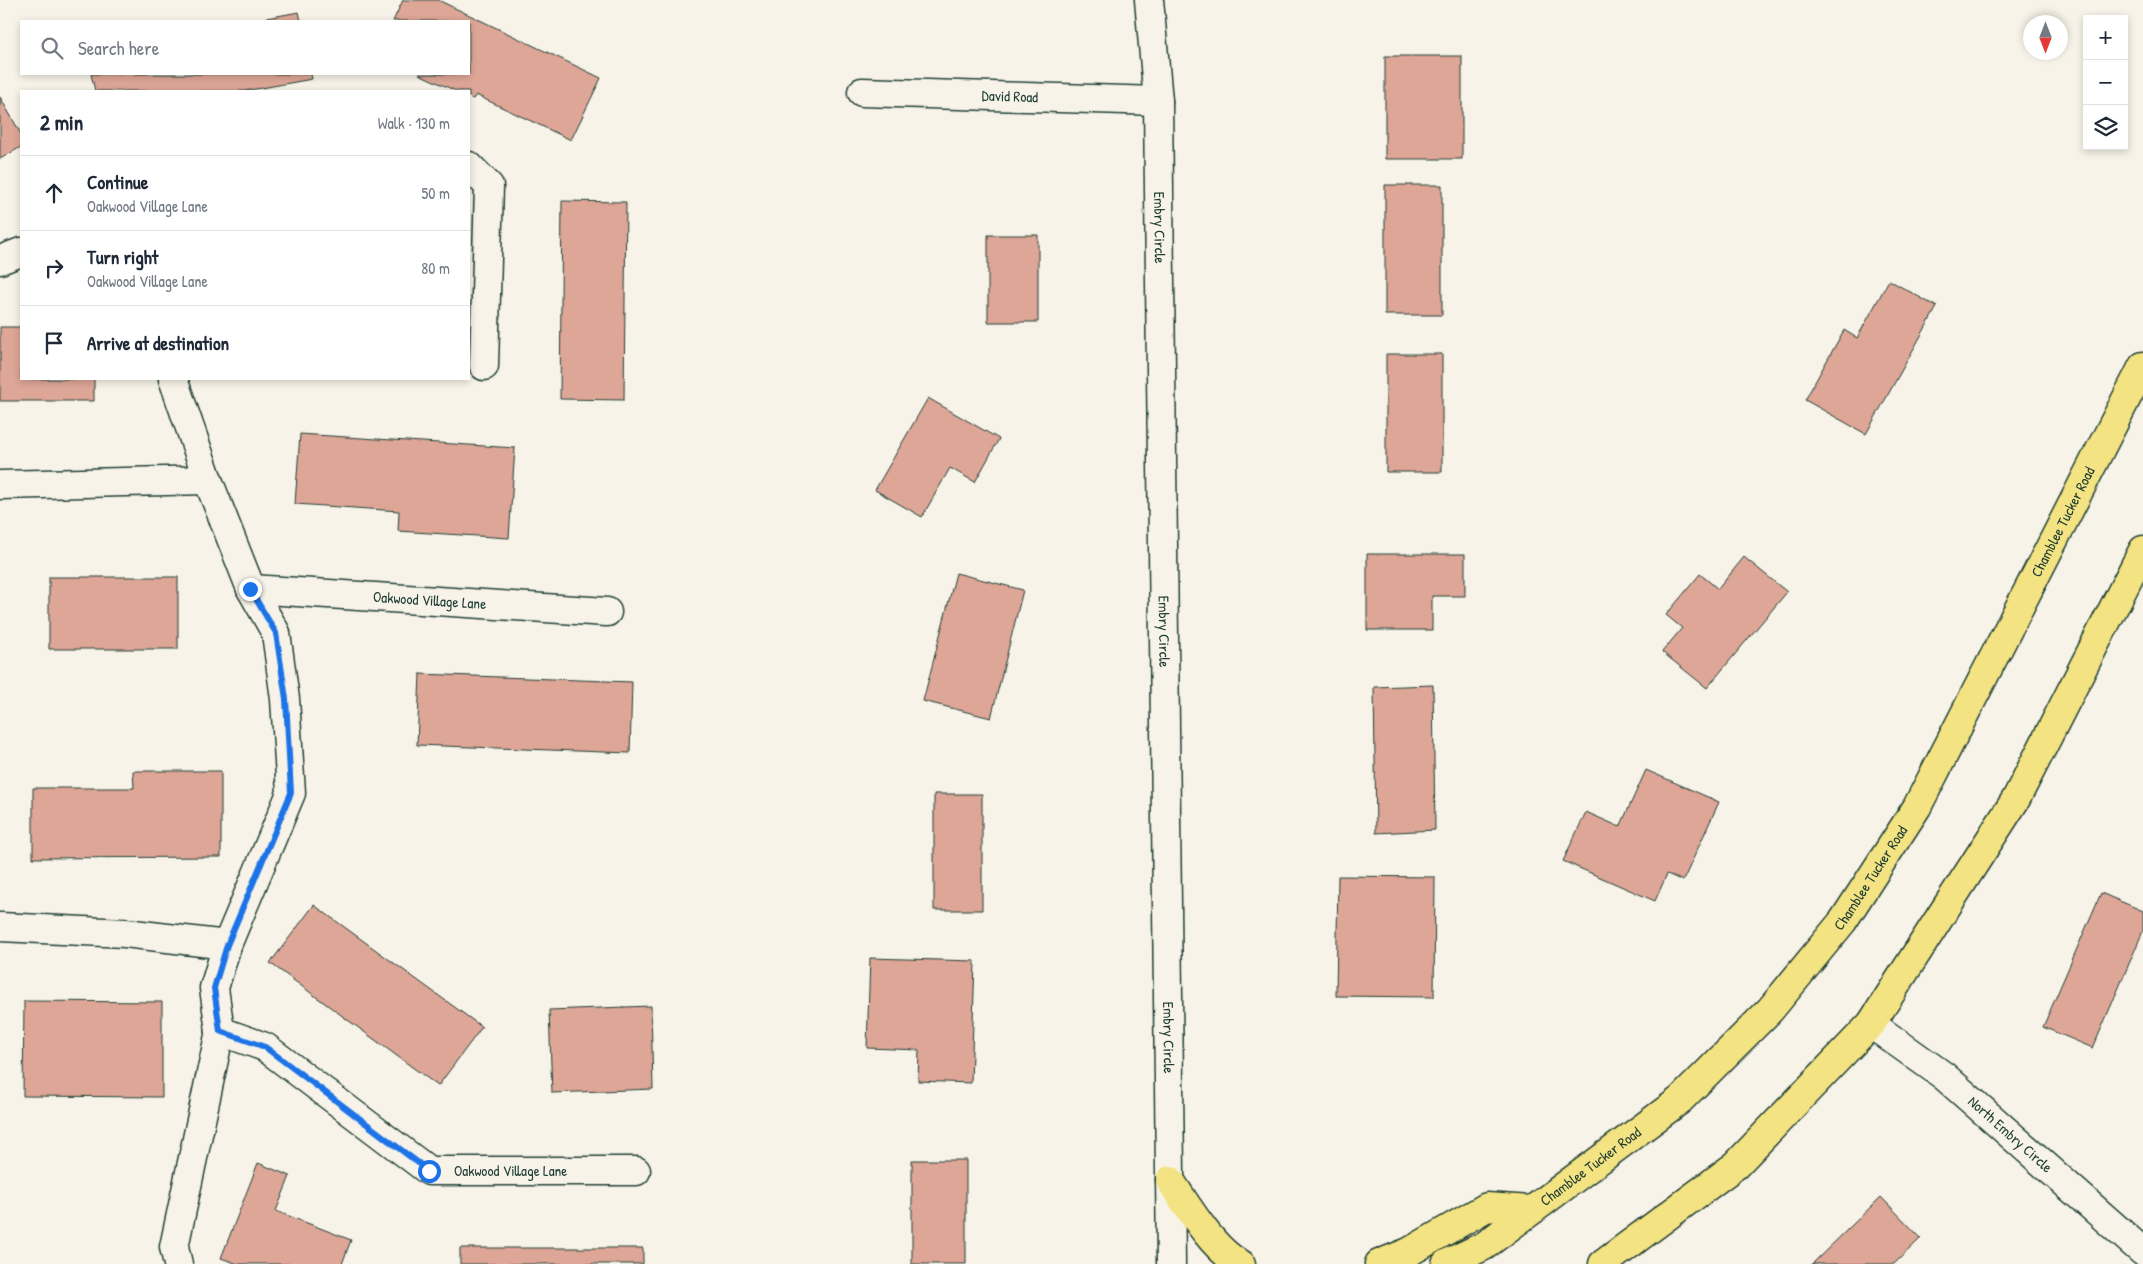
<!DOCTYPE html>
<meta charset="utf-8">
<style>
:root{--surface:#fff;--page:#f2f2f3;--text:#1f2937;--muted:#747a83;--line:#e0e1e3}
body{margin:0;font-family:"Patrick Hand",sans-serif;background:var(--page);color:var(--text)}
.controls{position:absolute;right:15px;top:15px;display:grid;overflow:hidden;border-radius:0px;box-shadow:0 2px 8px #0003}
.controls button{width:45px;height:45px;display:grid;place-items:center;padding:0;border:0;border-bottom:1px solid var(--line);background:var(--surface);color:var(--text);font:25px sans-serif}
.compass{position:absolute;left:2023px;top:15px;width:45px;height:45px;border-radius:50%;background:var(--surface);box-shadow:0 2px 8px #0003;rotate:180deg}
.stop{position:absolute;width:15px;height:15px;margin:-11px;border:4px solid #1a73e8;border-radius:50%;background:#fff}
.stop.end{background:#1a73e8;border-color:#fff;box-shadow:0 1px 5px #0008}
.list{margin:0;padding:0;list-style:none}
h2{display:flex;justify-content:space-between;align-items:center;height:65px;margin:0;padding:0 20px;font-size:21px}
h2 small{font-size:16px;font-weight:400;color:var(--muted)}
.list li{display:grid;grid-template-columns:32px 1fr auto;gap:15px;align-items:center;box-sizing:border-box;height:75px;padding:0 20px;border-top:1px solid var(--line)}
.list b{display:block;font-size:19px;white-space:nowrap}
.list p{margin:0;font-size:16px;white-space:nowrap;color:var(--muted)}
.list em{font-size:16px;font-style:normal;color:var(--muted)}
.icon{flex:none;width:28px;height:28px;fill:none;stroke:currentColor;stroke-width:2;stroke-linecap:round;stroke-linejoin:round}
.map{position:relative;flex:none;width:2143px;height:1264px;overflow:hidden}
.search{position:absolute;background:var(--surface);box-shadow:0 2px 8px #0003;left:20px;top:20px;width:450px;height:55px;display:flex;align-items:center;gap:12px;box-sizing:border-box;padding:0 18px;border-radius:0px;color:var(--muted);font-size:19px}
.panel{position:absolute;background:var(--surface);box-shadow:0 2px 8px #0003;left:20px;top:90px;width:450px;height:290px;border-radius:0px}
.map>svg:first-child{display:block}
.building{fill:#dda696;stroke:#1f3d34}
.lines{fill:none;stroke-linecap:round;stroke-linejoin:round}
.minor-casing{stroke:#1f3d34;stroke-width:31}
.major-casing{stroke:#1f3d34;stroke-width:31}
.minor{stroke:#f7f3e8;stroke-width:28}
.major{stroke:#f4e382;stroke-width:28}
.route{stroke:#1a73e8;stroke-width:6}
.labels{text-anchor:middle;stroke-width:4;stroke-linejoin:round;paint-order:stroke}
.street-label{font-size:15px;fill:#1f3d34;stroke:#f7f3e8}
</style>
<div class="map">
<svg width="2143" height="1264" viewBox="0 0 2143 1264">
<rect width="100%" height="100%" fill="#f7f3e8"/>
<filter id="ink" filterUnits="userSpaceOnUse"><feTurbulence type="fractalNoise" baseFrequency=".02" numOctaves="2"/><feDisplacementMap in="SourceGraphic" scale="10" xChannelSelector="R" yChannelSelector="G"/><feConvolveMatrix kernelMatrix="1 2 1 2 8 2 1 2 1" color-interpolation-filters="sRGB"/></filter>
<g filter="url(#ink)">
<!-- building -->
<path class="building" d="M403,0H438L601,78L571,140L476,95L473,99L469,97V91H456L419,74H469V21H393Z
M299,12L301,21H250Z
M1385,56H1462V159H1385Z
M91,74H311L312,79L245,91H95Z
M0,97L21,134V147L0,159Z
M1385,185H1442V315H1385Z
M562,201L626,202L624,400L560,399Z
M988,235H1038V322H988Z
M1889,280L1937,307L1866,434L1805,400L1844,330L1857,338Z
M0,327H21V379H94V401H0Z
M1386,354H1442V472H1386Z
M928,398L999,439L975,482L950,468L922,517L875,490Z
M300,434L515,448L509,538L398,531L399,511L295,504Z
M1367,554H1465V596H1432V630H1367Z
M1744,557L1787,592L1707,688L1662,652L1682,628L1666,615L1700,574L1718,589Z
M956,573L1023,590L991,718L923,701Z
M49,577H178V649H49Z
M420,674L632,682L630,753L417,745Z
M1433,685L1435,830L1376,833L1374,687Z
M1646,770L1719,802L1683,881L1667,874L1655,901L1563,861L1586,812L1620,827Z
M133,771H221V857L33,858V788H134Z
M934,794H982V910H934Z
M1338,876L1435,877L1434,997L1336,996Z
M2101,893L2143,911V931L2093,1048L2043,1027Z
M314,905L482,1027L438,1086L270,963Z
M870,958L975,961L971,1083L918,1081L919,1050L867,1048Z
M24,1001L162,1002V1097L23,1096Z
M651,1006L653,1089L552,1093L549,1010Z
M912,1160H966V1264H912Z
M258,1163L290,1176L276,1211L351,1240L342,1264H238L221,1258Z
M1881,1197L1921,1238L1894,1264H1812Z
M460,1248H643V1264H460Z"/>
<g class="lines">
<defs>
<g id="minor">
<path id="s1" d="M1149,0L1158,101L1171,1264"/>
<path id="s2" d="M862,92L1158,101"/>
<path d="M469,166L489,186L484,366"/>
<path d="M0,260L21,252"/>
<path d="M173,379L208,480L251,589L276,633L285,699L291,793L227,945L214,988L220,1031L174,1247L178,1264"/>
<path d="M0,485L208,480"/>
<path id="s3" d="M251,589L607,612"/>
<path d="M0,927L125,933L227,945"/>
<path id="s4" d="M1871,1024L1944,1076L2143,1252"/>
<path id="s5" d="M220,1031L265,1047L429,1171H636"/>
</g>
<g id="major">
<path d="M1170,1180C1187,1206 1214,1251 1241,1264"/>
<path d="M1379,1264L1409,1252L1487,1207L1532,1210"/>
<path id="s6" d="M1446,1264L1484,1246L1680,1100L1770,1010L1843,921L1917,807L2143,366"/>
<path d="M1603,1264L1736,1165L1871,1024L2016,799L2143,550"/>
</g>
</defs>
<!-- minor casing -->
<use href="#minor" class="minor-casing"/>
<!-- major casing -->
<use href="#major" class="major-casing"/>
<!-- minor -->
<use href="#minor" class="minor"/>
<!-- major -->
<use href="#major" class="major"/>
</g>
</g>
<g class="lines" filter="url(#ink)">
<!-- route -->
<path class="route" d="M250,589L276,633L286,699L291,793L227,945L214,988L220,1031L265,1047L429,1171"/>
</g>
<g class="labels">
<!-- street labels -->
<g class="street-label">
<text dy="5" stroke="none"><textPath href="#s2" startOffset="148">David Road</textPath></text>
<text dy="5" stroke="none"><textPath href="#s1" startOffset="228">Embry Circle</textPath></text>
<text dy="5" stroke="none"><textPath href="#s6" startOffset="985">Chamblee Tucker Road</textPath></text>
<text dy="5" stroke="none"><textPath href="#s3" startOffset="179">Oakwood Village Lane</textPath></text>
<text dy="5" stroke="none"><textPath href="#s1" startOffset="632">Embry Circle</textPath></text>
<text dy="5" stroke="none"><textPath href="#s6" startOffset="580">Chamblee Tucker Road</textPath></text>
<text dy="5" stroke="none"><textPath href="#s1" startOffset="1038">Embry Circle</textPath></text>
<text dy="5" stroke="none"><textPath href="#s4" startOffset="178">North Embry Circle</textPath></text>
<text dy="5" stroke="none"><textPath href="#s6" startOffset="175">Chamblee Tucker Road</textPath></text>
<text dy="5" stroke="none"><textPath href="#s5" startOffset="335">Oakwood Village Lane</textPath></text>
</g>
</g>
</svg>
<div class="controls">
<button>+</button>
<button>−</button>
<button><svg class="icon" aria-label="layers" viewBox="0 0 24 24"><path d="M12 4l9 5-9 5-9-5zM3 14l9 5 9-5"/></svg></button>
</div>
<svg class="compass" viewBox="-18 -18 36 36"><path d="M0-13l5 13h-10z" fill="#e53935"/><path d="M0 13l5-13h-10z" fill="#747a83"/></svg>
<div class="stop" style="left:429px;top:1171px"></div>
<div class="stop end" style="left:250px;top:589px"></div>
<div class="search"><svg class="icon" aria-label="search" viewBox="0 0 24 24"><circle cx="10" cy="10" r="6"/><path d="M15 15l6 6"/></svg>Search here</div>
<section class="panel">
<h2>2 min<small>Walk · 130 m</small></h2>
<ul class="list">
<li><svg class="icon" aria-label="ahead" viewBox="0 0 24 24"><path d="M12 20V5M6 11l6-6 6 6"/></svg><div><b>Continue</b><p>Oakwood Village Lane</p></div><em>50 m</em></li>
<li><svg class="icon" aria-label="right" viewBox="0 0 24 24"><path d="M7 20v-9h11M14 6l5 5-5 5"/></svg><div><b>Turn right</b><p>Oakwood Village Lane</p></div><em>80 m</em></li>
<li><svg class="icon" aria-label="arrive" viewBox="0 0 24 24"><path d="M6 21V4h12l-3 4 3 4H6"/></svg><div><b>Arrive at destination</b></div></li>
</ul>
</section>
</div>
